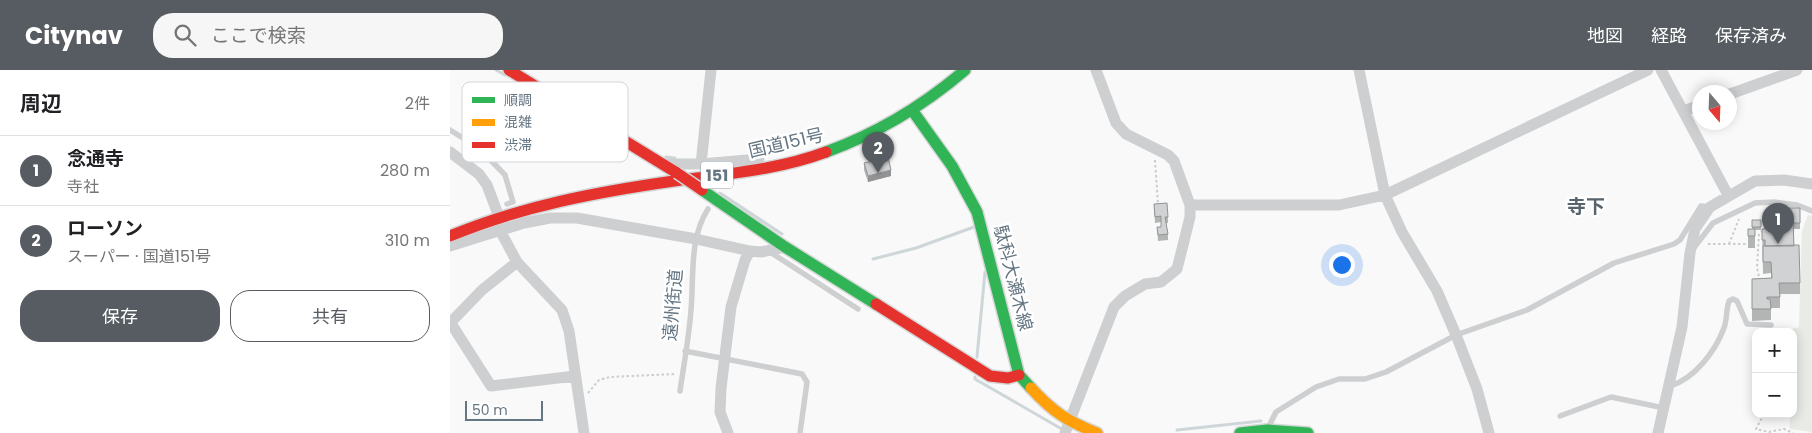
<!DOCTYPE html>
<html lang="ja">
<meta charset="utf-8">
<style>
:root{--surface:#fff;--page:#f6f6f6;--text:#202124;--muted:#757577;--line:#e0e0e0;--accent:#565c61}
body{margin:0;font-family:Poppins,"Noto Sans JP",sans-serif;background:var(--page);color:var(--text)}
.controls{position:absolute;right:15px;bottom:15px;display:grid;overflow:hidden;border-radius:10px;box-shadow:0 2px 12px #0003}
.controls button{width:45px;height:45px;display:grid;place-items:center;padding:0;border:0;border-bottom:1px solid var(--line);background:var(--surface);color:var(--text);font:25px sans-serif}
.compass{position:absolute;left:1242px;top:15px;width:45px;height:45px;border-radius:50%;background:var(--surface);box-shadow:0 2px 12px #0003;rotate:161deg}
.scale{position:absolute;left:15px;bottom:12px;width:78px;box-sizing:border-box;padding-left:5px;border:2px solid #657683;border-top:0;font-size:14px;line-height:18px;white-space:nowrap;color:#657683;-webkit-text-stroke:4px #fff;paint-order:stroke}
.you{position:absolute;left:891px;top:194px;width:18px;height:18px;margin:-12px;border:4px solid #fff;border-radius:50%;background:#1a73e8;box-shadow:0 0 0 8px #1a73e833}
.badge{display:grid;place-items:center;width:32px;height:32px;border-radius:50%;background:var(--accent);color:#fff;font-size:16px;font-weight:700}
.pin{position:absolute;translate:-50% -41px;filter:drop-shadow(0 1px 2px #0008)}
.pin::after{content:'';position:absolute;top:26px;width:18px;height:15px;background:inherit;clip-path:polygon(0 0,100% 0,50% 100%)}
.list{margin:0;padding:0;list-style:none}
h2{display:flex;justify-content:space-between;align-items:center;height:65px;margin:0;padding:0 20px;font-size:21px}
h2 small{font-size:16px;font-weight:400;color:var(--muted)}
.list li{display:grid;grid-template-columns:32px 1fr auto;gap:15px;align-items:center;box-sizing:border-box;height:70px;padding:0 20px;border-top:1px solid var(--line)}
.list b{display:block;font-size:19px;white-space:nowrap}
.list p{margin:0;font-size:16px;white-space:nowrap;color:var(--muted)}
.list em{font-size:16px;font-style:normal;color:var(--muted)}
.actions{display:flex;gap:10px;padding:15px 20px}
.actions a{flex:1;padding:11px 0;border:1px solid var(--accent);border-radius:20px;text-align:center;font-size:18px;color:var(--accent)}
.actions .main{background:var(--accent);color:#fff}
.icon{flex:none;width:28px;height:28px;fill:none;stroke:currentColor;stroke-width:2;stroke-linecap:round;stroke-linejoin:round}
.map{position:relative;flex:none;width:1362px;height:363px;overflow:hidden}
header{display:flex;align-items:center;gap:30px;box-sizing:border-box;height:70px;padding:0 25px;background:var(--accent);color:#fff}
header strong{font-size:24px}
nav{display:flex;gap:28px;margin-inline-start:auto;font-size:18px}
.search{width:350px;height:45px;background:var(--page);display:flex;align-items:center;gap:12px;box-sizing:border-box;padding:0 18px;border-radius:20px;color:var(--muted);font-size:19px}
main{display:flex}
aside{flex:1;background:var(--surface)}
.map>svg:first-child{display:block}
.green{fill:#e8ebe6}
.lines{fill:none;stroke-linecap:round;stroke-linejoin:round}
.stream{stroke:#ced6d9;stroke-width:3}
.fast-casing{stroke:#d5d6d7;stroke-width:14}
.slow-casing{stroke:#d5d6d7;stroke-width:14}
.jam-casing{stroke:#d5d6d7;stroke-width:14}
.path{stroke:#cbcccd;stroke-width:2;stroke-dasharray:2.5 2.5;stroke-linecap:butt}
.lane{stroke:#cecfd0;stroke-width:5.5}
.street{stroke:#cecfd0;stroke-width:11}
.fast{stroke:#30b455;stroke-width:11}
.slow{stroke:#ff9f0a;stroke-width:11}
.jam{stroke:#e5322d;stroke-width:11}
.jam-bridge-casing{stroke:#d5d6d7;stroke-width:14;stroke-linecap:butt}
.jam-bridge{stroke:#e5322d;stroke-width:11}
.wall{fill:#b3b5b5}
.shaded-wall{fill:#929394}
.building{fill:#d0d2d3;stroke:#929394}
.labels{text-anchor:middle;stroke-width:5;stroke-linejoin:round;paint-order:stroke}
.shield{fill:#fff;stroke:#939fa8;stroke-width:1}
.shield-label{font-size:16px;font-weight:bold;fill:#657683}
.street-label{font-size:18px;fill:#657683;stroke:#fff}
.neighbourhood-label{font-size:19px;font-weight:bold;fill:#57646e;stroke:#fff}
.key{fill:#fff;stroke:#d1d6da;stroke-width:1}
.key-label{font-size:14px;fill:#657683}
</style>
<header>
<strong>Citynav</strong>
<div class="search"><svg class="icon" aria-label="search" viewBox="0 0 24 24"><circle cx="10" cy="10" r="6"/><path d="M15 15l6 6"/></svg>ここで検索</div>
<nav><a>地図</a><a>経路</a><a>保存済み</a></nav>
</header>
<main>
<aside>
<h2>周辺<small>2件</small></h2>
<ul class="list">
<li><span class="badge">1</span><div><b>念通寺</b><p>寺社</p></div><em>280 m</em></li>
<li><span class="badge">2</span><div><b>ローソン</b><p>スーパー · 国道151号</p></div><em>310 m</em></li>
</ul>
<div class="actions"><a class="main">保存</a><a>共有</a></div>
</aside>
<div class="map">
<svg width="1362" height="363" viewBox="0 0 1362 363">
<rect width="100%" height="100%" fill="#f9f9f9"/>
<!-- green -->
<path class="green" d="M1358,145L1362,146V362L1340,359L1339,344H1343V262H1338V260L1349,257L1352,161Z"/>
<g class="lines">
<!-- stream -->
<path class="stream" d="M46,0L55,5
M216,87L225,88
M270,123L332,164
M423,189L466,178L524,157
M527,287L535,202
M525,307V309L610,358
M727,360L811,351"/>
<defs>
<path id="fast" d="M462,40L502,96L527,142L569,305L581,318
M376,82C428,63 473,36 515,0
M252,120L335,177L426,234
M790,363L817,360L858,363"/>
<path id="slow" d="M581,318C603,342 617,351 647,363"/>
<path id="jam" d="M59,0L227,103
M0,166C72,136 147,122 224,111C275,104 328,100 376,82
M426,234L540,306L558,308L569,305"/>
</defs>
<!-- fast casing -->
<use href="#fast" class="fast-casing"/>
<!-- slow casing -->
<use href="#slow" class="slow-casing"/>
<!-- jam casing -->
<use href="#jam" class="jam-casing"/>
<!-- path -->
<path class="path" d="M705,90L708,134
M1258,174H1298
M1279,174L1289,149
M1310,211L1307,198L1309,164L1317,157
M138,323L149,310L160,307L225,304
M1314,344L1306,359L1319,362L1334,359L1343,363"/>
<!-- lane -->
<path class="lane" d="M0,60L29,78L55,105L63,132L57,134
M1243,179L1263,153L1305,133L1324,132L1347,135L1362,141
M320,182L408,239
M235,281L352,304L357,312L350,363
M1220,316C1244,309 1265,282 1274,258C1277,250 1276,240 1279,231L1283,229L1287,231L1297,254L1321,255
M230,321C234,294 239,267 241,240C244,207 239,168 258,139
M1110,346L1161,327L1214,338
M818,358L826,342L866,317L889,309H915L936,302L1006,265L1077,240L1164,193L1224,174L1230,170L1251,136L1260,137"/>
<!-- street -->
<path class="street" d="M909,0L935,125L952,162L987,221L1006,265L1027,319L1039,363
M1211,0L1278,125
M1280,24L1347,0
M1234,41L1250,35
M0,82L29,104L37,115L49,147
M214,94H251L309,89
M251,94L261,0
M740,135H889L935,125L1198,0
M47,155L67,192L112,240L119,261L134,363
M0,176L74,153L100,148H127L246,169L300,181L311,182L335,177
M67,192L32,220L3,250L2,255L41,316L125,306
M278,363L270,342L271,318L281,237L295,190L300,181
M615,363L664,237L675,226L695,214L711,212L727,199L740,147V135L724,91L718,85L676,64L666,53L646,0
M1208,363L1232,257L1240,183L1245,159L1260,137L1305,111L1334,110L1362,114"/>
<!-- fast -->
<use href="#fast" class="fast"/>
<!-- slow -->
<use href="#slow" class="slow"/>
<!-- jam -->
<use href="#jam" class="jam"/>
<defs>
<path id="jam-bridge" d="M227,103L252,120"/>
</defs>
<!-- jam-bridge casing -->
<use href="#jam-bridge" class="jam-bridge-casing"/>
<!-- jam-bridge -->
<use href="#jam-bridge" class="jam-bridge"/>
</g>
<!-- wall -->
<path class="wall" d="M414,93L441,106L418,112L414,100Z
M704,134L718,147V153H716L718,164V170L708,171L707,157H711V152L705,153Z
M1350,138V159H1344V176L1350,213V224H1330V238H1321V250L1302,251V209L1321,208V203L1313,204L1312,159H1315Z
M1302,150H1311V160H1305V178H1298V159H1302Z"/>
<!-- shaded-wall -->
<path class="shaded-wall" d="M441,100V106L418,112V106Z"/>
<!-- building -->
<path class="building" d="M438,87L441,100L418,106L414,93Z
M717,133L718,147H715L718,164L708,165L707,157H711V146L705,147L704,134Z
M1328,138H1350V153H1343V151L1328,152Z
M1302,150H1311V157H1302Z
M1343,151L1344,176H1315V170H1312V159H1315V152Z
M1298,159H1305V166H1298Z
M1349,175L1350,213H1329L1330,227H1317V229H1320L1321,239H1302V209L1322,208L1321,192H1313V176Z"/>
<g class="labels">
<!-- shield labels -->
<rect class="shield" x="251" y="91.5" width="32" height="27" rx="4"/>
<g class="shield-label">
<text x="267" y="111">151</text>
</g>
<!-- street labels -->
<g class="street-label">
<text transform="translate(336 73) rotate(-13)" y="6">国道151号</text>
<text transform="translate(563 208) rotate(76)" y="6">駄科大瀬木線</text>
<text transform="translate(223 235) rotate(-85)" y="6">遠州街道</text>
</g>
<!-- neighbourhood labels -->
<g class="neighbourhood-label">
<text x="1136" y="143">寺下</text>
</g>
</g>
<!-- legend -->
<rect x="12" y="12" width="166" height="80" rx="8" class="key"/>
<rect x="22" y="27" width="23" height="6" fill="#30b455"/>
<rect x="22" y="49" width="23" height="7" fill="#ff9f0a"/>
<rect x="22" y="72" width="23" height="6" fill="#e5322d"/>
<g class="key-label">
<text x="54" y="35">順調</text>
<text x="54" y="57">混雑</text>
<text x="54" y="80">渋滞</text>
</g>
</svg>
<div class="controls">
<button>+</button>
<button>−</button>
</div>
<svg class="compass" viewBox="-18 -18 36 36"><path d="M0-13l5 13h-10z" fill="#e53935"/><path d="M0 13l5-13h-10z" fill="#757577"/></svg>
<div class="scale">50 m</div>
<div class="you"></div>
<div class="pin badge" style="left:1328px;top:174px">1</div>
<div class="pin badge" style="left:428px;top:103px">2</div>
</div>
</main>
